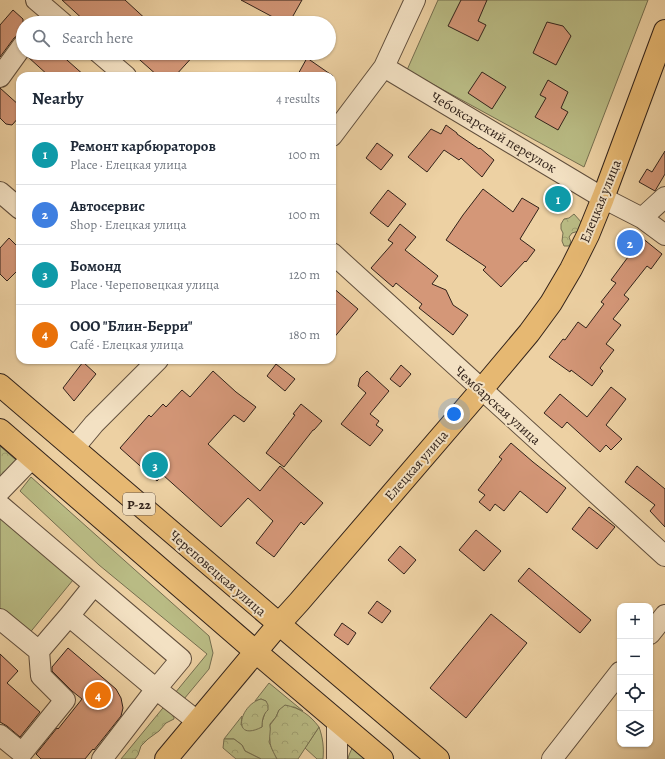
<!DOCTYPE html>
<meta charset="utf-8">
<style>
:root{--surface:#fff;--page:#f6f6f7;--text:#1f2937;--muted:#747a83;--line:#e0e1e3;--accent:#d93025}
body{margin:0;font-family:Alegreya,serif;background:var(--page);color:var(--text)}
.controls{position:absolute;right:12px;bottom:12px;display:grid;overflow:hidden;border-radius:8px;box-shadow:0 1px 3px #0004}
.controls button{width:36px;height:36px;display:grid;place-items:center;padding:0;border:0;border-bottom:1px solid var(--line);background:var(--surface);color:var(--text);font:20px sans-serif}
.you{position:absolute;left:454px;top:414px;width:14px;height:14px;margin:-10px;border:3px solid #fff;border-radius:50%;background:#1a73e8;box-shadow:0 0 0 6px #1a73e833}
.badge{display:grid;place-items:center;width:26px;height:26px;border-radius:50%;background:var(--accent);color:#fff;font-size:13px;font-weight:700}
.pin{position:absolute;translate:-50% -50%;border:2px solid #fff;box-shadow:0 1px 4px #0006}
.list{margin:0;padding:0;list-style:none}
h2{display:flex;justify-content:space-between;align-items:center;height:52px;margin:0;padding:0 16px;font-size:17px}
h2 small{font-size:13px;font-weight:400;color:var(--muted)}
.list li{display:grid;grid-template-columns:26px 1fr auto;gap:12px;align-items:center;box-sizing:border-box;height:60px;padding:0 16px;border-top:1px solid var(--line)}
.list b{display:block;font-size:15px;white-space:nowrap}
.list p{margin:0;font-size:13px;white-space:nowrap;color:var(--muted)}
.list em{font-size:13px;font-style:normal;color:var(--muted)}
.icon{flex:none;width:22px;height:22px;fill:none;stroke:currentColor;stroke-width:2;stroke-linecap:round;stroke-linejoin:round}
.map{position:relative;flex:none;width:665px;height:759px;overflow:hidden}
.search{position:absolute;background:var(--surface);box-shadow:0 1px 3px #0004;left:16px;top:16px;width:320px;height:44px;display:flex;align-items:center;gap:10px;box-sizing:border-box;padding:0 14px;border-radius:22px;color:var(--muted);font-size:15px}
.panel{position:absolute;background:var(--surface);box-shadow:0 1px 3px #0004;left:16px;top:72px;width:320px;height:292px;border-radius:12px}
.map>svg:first-child{display:block}
.green{fill:#b9bb84;stroke:#756e4f}
.forest{fill:url(#forest-crowns);stroke:#756e4f}
.building{fill:#d49778;stroke:#31221a}
.lines{fill:none;stroke-linecap:round;stroke-linejoin:round}
.minor-casing{stroke:#604e3c;stroke-width:22}
.major-casing{stroke:#31221a;stroke-width:24}
.highway-casing{stroke:#31221a;stroke-width:24}
.minor{stroke:#f3e1c3;stroke-width:20}
.major{stroke:#e6b872;stroke-width:22}
.highway{stroke:#e6b872;stroke-width:22}
.labels{text-anchor:middle;stroke-width:4;stroke-linejoin:round;paint-order:stroke}
.shield{fill:#f3e1c3;stroke:#6b5b4d;stroke-width:1}
.shield-label{font-size:13px;font-weight:bold;fill:#31221a}
.street-label{font-size:14px;fill:#31221a;stroke:#f3e1c3}
</style>
<div class="map">
<svg width="665" height="759" viewBox="0 0 665 759">
<defs>
<pattern id="forest-crowns" width="20" height="18" patternUnits="userSpaceOnUse"><rect width="20" height="18" fill="#b9bb84"/><path d="M2 6a3 3 0 1 1 6 0M12 15a3 3 0 1 1 6 0" fill="none" stroke="#a0a071"/></pattern>
</defs>
<rect width="100%" height="100%" fill="#edd1a3"/>
<filter id="stains"><feTurbulence type="fractalNoise" baseFrequency=".005" numOctaves="4"/><feColorMatrix values="0 0 0 0 .2 0 0 0 0 .09 0 0 0 0 .02 0 0 0 .5 -.17"/></filter>
<radialGradient id="worn" r=".72"><stop offset=".6" stop-color="#630" stop-opacity="0"/><stop offset="1" stop-color="#630" stop-opacity=".3"/></radialGradient>
<!-- green -->
<path class="green" d="M438,0H648L584,167L407,70Z
M31,477L209,636L213,653L209,669L184,699L175,693L207,654L99,565L20,491Z
M0,509L73,580L28,635L0,611Z
M269,683L303,711L294,707L279,710L276,717L270,724L271,733L269,742L277,759H261L245,751L242,745L234,739H224L242,716L241,725L262,727V722L265,713L266,701L261,699L255,701Z
M319,727C323,738 324,748 323,759H317L305,748Z
M353,746L368,759H348L349,755Z"/>
<!-- forest -->
<path class="forest" d="M574,214L582,223L579,231L572,233L569,237L571,242L569,246H564L562,241L563,233L561,229V224L564,219L569,218Z
M0,446L16,460L0,477Z
M261,699L266,701L268,705V710C263,714 262,721 262,727C231,743 239,705 261,699Z
M167,703L173,708L174,719L166,723L159,731L148,739L141,746L138,755L135,759H121Z
M285,705C300,708 310,715 319,727L298,759H277C274,753 270,747 270,741C269,735 271,731 270,725L276,717L279,710Z
M224,739H234L242,745L245,751L261,759H236L223,748Z"/>
<!-- building -->
<path class="building" d="M62,0H125L150,23H87Z
M241,0H302L289,23H284Z
M461,0H487L478,21L486,25L478,41L448,26Z
M13,10L23,19V34L18,35L14,38L0,57V25Z
M547,22L563,26L571,36L556,65L533,53Z
M31,53H59L85,76H49L28,57Z
M132,53H196L175,76H158Z
M307,58L333,76H297Z
M482,72L506,87L492,109L468,93Z
M548,80L568,92L561,108L568,112L558,130L535,117L546,98L540,95Z
M0,88L20,106V116L12,125L6,124L0,118Z
M446,125L457,133V134L479,149L480,148L494,160L482,177L461,158L459,160L444,150L427,172L408,157L431,129L441,134Z
M377,143L393,155L381,170L366,158Z
M665,151V174L655,191L639,182L647,169L652,172Z
M556,185L571,196L560,212L545,201Z
M483,189L513,212L522,198L539,208L520,239L535,250L526,262L525,261L501,287L483,270L486,267L446,240L463,215Z
M388,190L406,204L388,227L370,213Z
M400,224L416,237L405,250L438,276L432,284L446,290L453,305L468,315L453,335L419,308L422,304L396,283L393,287L371,268L393,243L388,240Z
M631,229L662,254L651,269L647,266L624,295L629,299L613,319L621,325L606,344L614,350L600,368L603,371L592,386L571,370L570,372L549,357L563,339L565,340L578,322L586,328L604,304L601,302L616,283L611,280L628,257L617,249Z
M9,238L20,249V268L7,281L0,274V248Z
M332,287L358,309L332,340Z
M83,362L96,374L74,401L63,388Z
M276,364L295,379L285,391L267,376Z
M401,365L411,374L400,387L390,379Z
M213,371L236,392L256,407L244,422L234,415L208,444L260,491L280,466L323,503L304,525L301,522L274,557L256,543L273,521L248,498L221,527L163,475L157,481L120,448L149,415L151,417L163,404L166,407L182,390L190,397Z
M367,371L389,391L370,414L379,421L376,425L383,430L370,446L341,424L366,393L358,386L360,378Z
M611,387L626,399L606,425L622,439L611,450L606,445L600,452L567,422L562,428L544,413L560,394L587,417Z
M301,404L322,421L314,430H313L284,467L266,453L295,415L293,414Z
M511,443L533,462L566,488L547,513L520,491L504,511L495,504L490,511L479,502L485,495L478,490L502,459L499,457Z
M637,466L665,489V527L650,511L655,505L625,482Z
M589,507L615,527L597,549L572,529Z
M476,530L501,551L484,571L459,550Z
M400,546L416,560L404,574L388,560Z
M529,568L591,620L580,633L518,581Z
M377,601L391,611L382,623L368,613Z
M491,614L527,643L466,718L430,688Z
M342,623L356,633L348,645L334,635Z
M68,648L116,689L121,698L123,708L121,716L94,750L93,749L85,759H41L36,754L57,728L58,729L82,699L72,691L52,671V667Z
M0,654L18,671L7,683L40,712L20,737L7,726L0,722Z"/>
<g class="lines">
<defs>
<path id="minor" d="M36,0L63,23
M99,53L126,76
M384,67L603,198L642,218L665,235
M0,77L23,45
M332,136L384,67L415,0
M0,192L20,209
M642,218L665,197
M332,253L665,556
M74,448L94,424L158,360
M0,491L32,458
M0,505L181,659L156,689L102,759
M94,585L69,616L156,689L197,721
M0,619L39,651L41,676L65,700L22,753L0,735
M650,634L665,615
M39,651L69,616
M337,721V759
M552,759L620,672"/>
<path id="major" d="M166,759L279,624L299,602L482,389L529,333L551,303L571,269L588,235L603,198L665,31"/>
<path id="highway" d="M0,385L279,624L438,759
M0,430L256,652L382,759"/>
</defs>
<!-- minor casing -->
<use href="#minor" class="minor-casing"/>
<!-- major casing -->
<use href="#major" class="major-casing"/>
<!-- highway casing -->
<use href="#highway" class="highway-casing"/>
<!-- minor -->
<use href="#minor" class="minor"/>
<!-- major -->
<use href="#major" class="major"/>
<!-- highway -->
<use href="#highway" class="highway"/>
</g>
<g class="labels">
<!-- shield labels -->
<rect class="shield" x="123" y="493" width="32" height="22" rx="3"/>
<g class="shield-label">
<text x="139" y="509">Р-22</text>
</g>
<!-- street labels -->
<g class="street-label">
<text transform="translate(494 132) rotate(31)" y="5">Чебоксарский переулок</text>
<text transform="translate(600 201) rotate(-68)" y="5">Елецкая улица</text>
<text transform="translate(498 405) rotate(42)" y="5">Чембарская улица</text>
<text transform="translate(416 465) rotate(-49)" y="5">Елецкая улица</text>
<text transform="translate(218 573) rotate(41)" y="5">Череповецкая улица</text>
</g>
</g>
<rect width="100%" height="100%" filter="url(#stains)"/>
<rect width="100%" height="100%" fill="url(#worn)"/>
</svg>
<div class="controls">
<button>+</button>
<button>−</button>
<button><svg class="icon" aria-label="locate" viewBox="0 0 24 24"><circle cx="12" cy="12" r="6"/><path d="M12 2v4M12 18v4M2 12h4M18 12h4"/></svg></button>
<button><svg class="icon" aria-label="layers" viewBox="0 0 24 24"><path d="M12 4l9 5-9 5-9-5zM3 14l9 5 9-5"/></svg></button>
</div>
<div class="you"></div>
<div class="pin badge" style="left:558px;top:199px;background:#0f9aa8">1</div>
<div class="pin badge" style="left:630px;top:243px;background:#3f7fe0">2</div>
<div class="pin badge" style="left:155px;top:465px;background:#0f9aa8">3</div>
<div class="pin badge" style="left:98px;top:695px;background:#e8710a">4</div>
<div class="search"><svg class="icon" aria-label="search" viewBox="0 0 24 24"><circle cx="10" cy="10" r="6"/><path d="M15 15l6 6"/></svg>Search here</div>
<section class="panel">
<h2>Nearby<small>4 results</small></h2>
<ul class="list">
<li><span class="badge" style="background:#0f9aa8">1</span><div><b>Ремонт карбюраторов</b><p>Place · Елецкая улица</p></div><em>100 m</em></li>
<li><span class="badge" style="background:#3f7fe0">2</span><div><b>Автосервис</b><p>Shop · Елецкая улица</p></div><em>100 m</em></li>
<li><span class="badge" style="background:#0f9aa8">3</span><div><b>Бомонд</b><p>Place · Череповецкая улица</p></div><em>120 m</em></li>
<li><span class="badge" style="background:#e8710a">4</span><div><b>ООО &quot;Блин-Берри&quot;</b><p>Café · Елецкая улица</p></div><em>180 m</em></li>
</ul>
</section>
</div>
